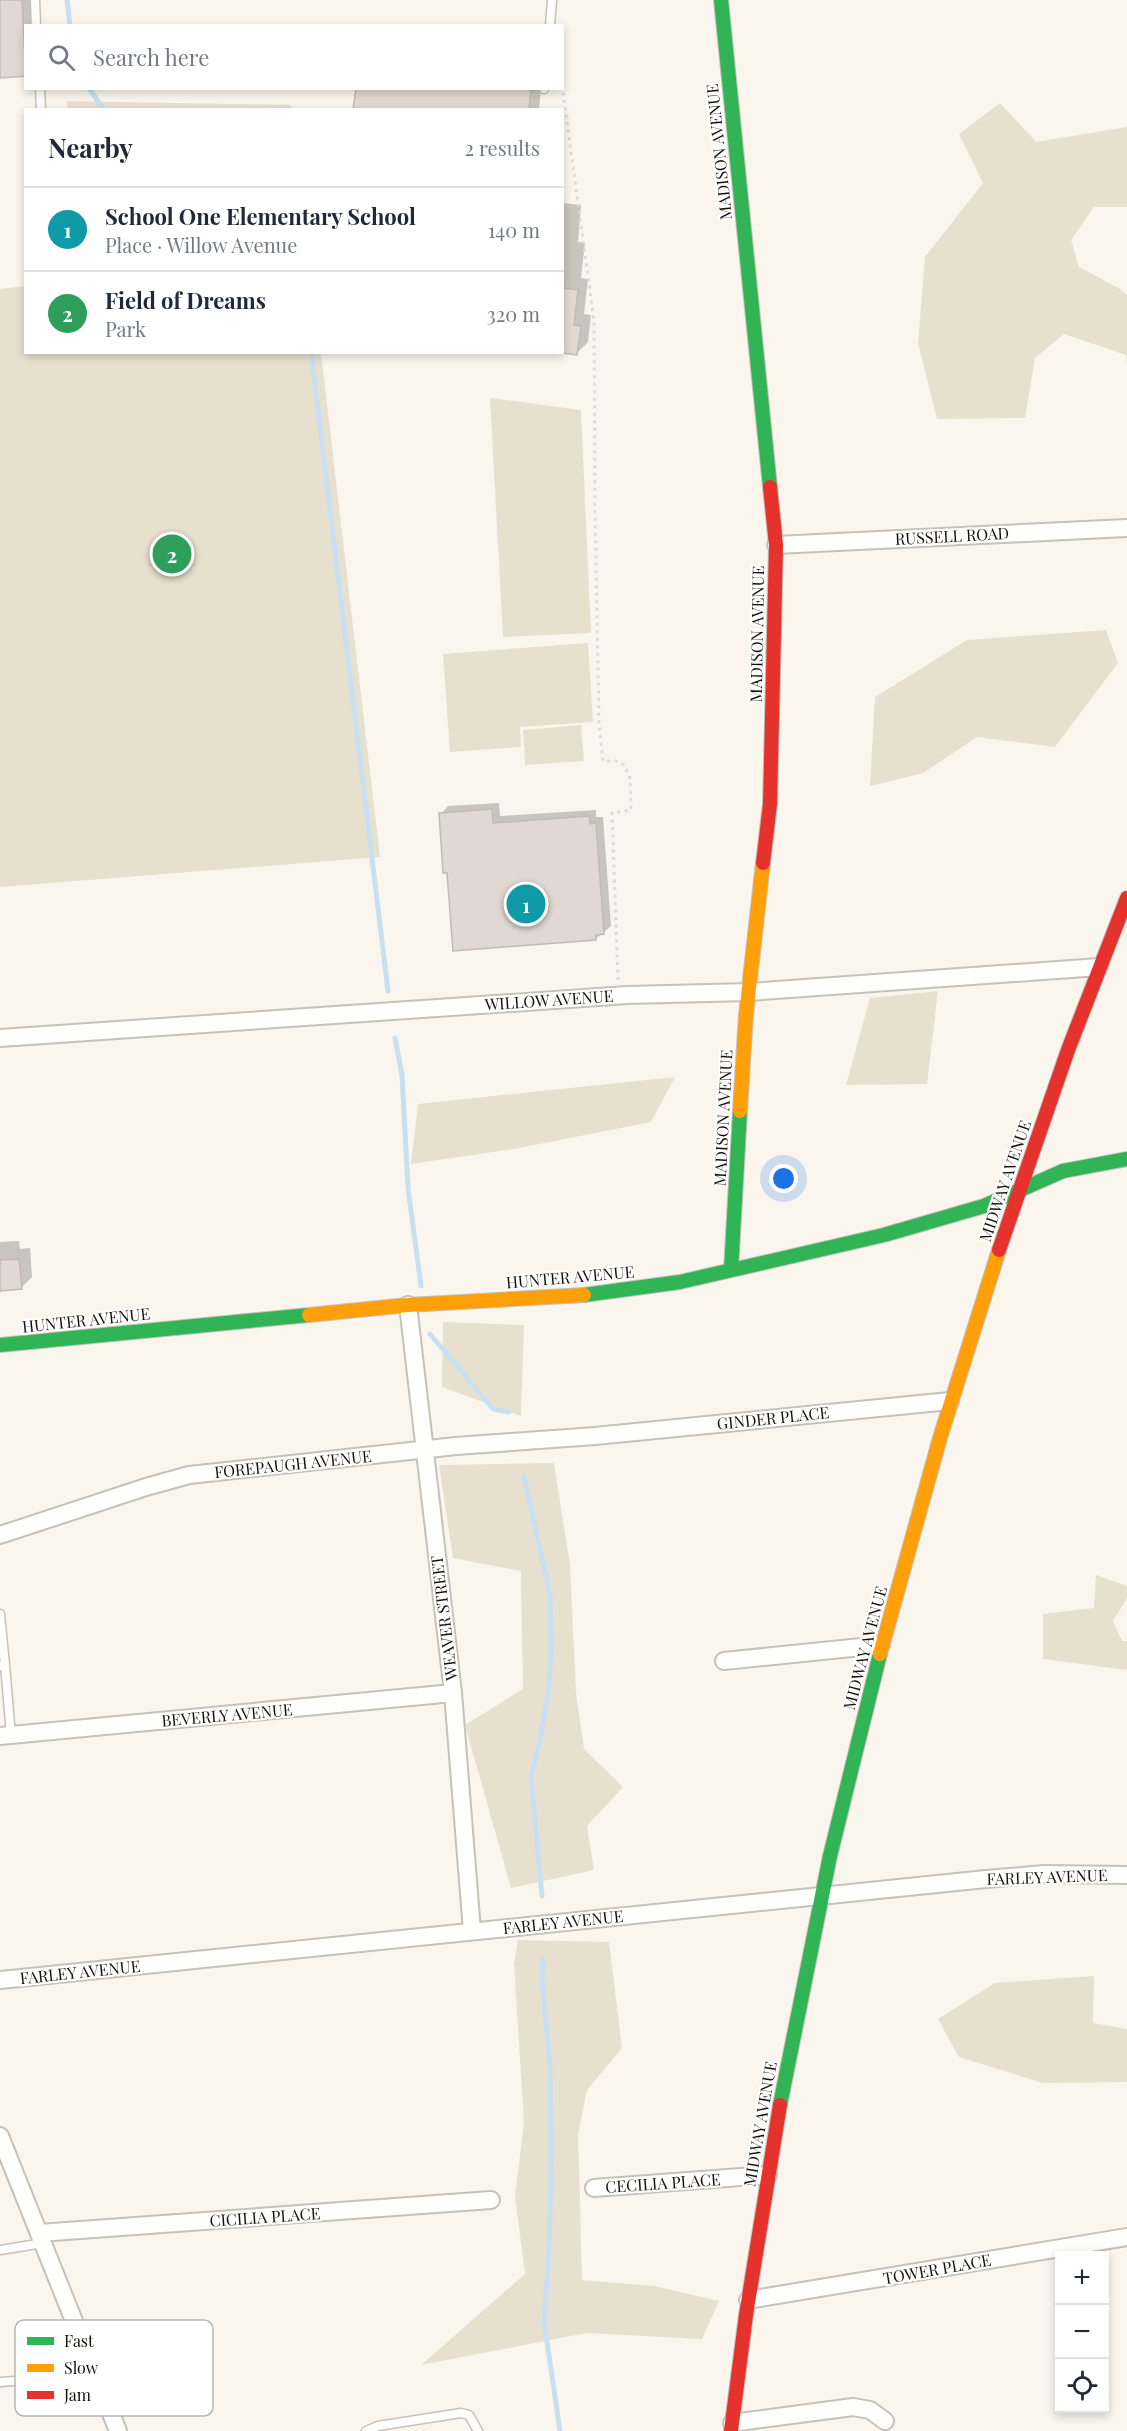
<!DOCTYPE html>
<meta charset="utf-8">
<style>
:root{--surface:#fff;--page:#f6f6f7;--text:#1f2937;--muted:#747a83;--line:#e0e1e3;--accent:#646058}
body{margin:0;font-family:"Playfair Display",serif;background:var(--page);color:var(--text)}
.controls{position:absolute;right:18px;bottom:18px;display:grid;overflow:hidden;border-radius:0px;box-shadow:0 3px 9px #0003}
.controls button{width:54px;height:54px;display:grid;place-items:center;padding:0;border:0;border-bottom:2px solid var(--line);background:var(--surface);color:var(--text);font:30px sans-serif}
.you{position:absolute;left:784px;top:1179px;width:21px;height:21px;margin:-15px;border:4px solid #fff;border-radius:50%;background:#1a73e8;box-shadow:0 0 0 9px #1a73e833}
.badge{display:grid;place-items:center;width:39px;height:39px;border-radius:50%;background:var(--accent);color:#fff;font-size:20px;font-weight:700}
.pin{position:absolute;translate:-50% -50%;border:3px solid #fff;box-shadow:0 2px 6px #0006}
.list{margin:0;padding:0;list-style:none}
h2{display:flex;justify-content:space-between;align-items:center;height:78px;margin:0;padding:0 24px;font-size:26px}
h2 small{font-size:20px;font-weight:400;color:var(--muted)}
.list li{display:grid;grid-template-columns:39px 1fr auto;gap:18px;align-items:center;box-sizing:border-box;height:84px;padding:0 24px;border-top:2px solid var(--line)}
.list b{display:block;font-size:22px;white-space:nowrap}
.list p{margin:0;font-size:20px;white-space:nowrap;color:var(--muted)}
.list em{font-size:20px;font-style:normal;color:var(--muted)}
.icon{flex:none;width:33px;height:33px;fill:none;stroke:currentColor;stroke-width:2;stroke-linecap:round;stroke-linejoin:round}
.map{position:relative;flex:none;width:1127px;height:2431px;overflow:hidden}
.search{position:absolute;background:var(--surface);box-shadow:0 3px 9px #0003;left:24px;top:24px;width:540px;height:66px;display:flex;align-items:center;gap:15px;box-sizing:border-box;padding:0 21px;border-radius:0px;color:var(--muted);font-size:22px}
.panel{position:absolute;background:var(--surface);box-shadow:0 3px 9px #0003;left:24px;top:108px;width:540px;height:246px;border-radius:0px}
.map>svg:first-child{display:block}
.green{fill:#e7e0cf}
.shadow{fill:#0003}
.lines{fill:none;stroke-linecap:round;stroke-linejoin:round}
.stream{stroke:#c8e0f1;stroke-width:5}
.building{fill:#e2d8d3;stroke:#c1bab6;stroke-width:1.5}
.lane-casing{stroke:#c5c2ba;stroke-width:11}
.street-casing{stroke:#c5c2ba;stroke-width:20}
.fast-casing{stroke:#c5c2ba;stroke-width:16}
.slow-casing{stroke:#c5c2ba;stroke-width:16}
.jam-casing{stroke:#c5c2ba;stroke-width:16}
.path{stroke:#dcdbd8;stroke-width:3;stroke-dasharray:3 4.5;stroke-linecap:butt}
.lane{stroke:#fefefc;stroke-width:8}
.street{stroke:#fefefc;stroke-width:16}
.fast{stroke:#30b455;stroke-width:14}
.slow{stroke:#ff9f0a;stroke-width:14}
.jam{stroke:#e5322d;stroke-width:14}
.labels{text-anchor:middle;stroke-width:4.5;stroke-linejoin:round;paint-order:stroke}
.street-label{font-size:16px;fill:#131008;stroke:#fff}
.key{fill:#fff;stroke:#b8b7b5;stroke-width:1.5}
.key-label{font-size:16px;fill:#131008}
</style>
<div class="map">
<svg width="1127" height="2431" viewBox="0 0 1127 2431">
<rect width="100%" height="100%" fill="#faf6ee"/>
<!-- green -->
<path class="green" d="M67,101L291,105L292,109L68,110Z
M1000,103L1036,142L1127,127V207H1094L1071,240L1079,267L1120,289L1127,295V365L1126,355L1064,334L1035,358L1025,418L937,419L918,343L925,257L983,183L959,134Z
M25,286L26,352L321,353L380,857L0,887V289Z
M490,398L581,410L591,633L503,637Z
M1106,630L1118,663L1055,747L977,737L923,773L870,786L875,697L967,640Z
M588,643L593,722L520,727L521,747L450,752L443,654Z
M581,725L584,761L525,765L523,730Z
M938,991L927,1084L846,1085L870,998Z
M675,1077L651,1122L514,1149L411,1164L418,1104Z
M443,1322L524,1325L521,1416L442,1387Z
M554,1463L570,1565L576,1693L584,1749L623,1787L587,1826L594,1870L511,1888L465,1725L523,1689L521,1571L453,1558L439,1465Z
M1096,1575L1127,1586V1598L1113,1621L1122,1641H1127V1670L1043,1659V1614L1094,1608Z
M518,1940L609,1942L622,2048L587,2090L578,2134L582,2280L654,2286L719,2301L702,2339L586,2333L421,2365L525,2274L515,2196L524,2123L514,1964Z
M1094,1976L1093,2023L1127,2029V2082L1043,2083L959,2057L938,2019L995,1983Z"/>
<!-- shadow -->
<path class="shadow" d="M0,0H37L39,26H26V75L0,77Z
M357,88H541L539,110H355Z
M562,203L581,205L578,242L585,243L581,278L588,279L584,314L591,315L588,342L577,353L562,352Z
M499,803L500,816L596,810V817H603L611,926L603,933L595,939L448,871L441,814L448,806Z
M19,1241L20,1249L30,1248L32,1277L21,1288L0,1290V1242Z"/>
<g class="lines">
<!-- stream -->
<path class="stream" d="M67,0L70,26
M89,88L104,110
M311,352L388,991
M395,1038L402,1075L408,1188L421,1286
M430,1334L493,1409L509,1412
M524,1476L550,1595L551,1652L549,1686L542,1730L531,1778L542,1896
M543,1958L542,1981L550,2062L551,2173L549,2253L544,2321L560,2431"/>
</g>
<!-- building -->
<path class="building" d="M0,0H22L26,76L0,78Z
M356,88H531L529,110H353Z
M562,288L578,290L574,325L581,326L577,355L562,353Z
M492,809L493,823L589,816L590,824L596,823L604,934L596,935V940L453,951L447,873H443L439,813Z
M19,1259L22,1289L0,1291V1260Z"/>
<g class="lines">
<defs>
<path id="lane" d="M35,0L36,26
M550,26L552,0
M40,88L41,110
M544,89V88
M0,1614L5,1665L0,1666
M5,1665L11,1735
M0,2250L43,2243
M0,2382L96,2375
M366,2431L378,2426L461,2413L469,2415L478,2431"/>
<path id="street" d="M776,545L1127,528
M0,1038L627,995L749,992L1099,967
M408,1305L453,1693L472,1931
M0,1535L146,1487L189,1475L456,1446L595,1436L950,1401
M724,1661L881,1645
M0,1736L453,1693
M0,1980L986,1879L1044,1874L1127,1875
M0,2136L118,2431
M594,2188L768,2175
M39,2233L491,2200
M748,2300L1127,2237
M732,2423L853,2407L870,2410L885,2421"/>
<path id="fast" d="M721,0L770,487
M731,1270L740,1111
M584,1295L680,1282L884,1235L984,1206L1063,1171L1127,1159
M0,1345L309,1315
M780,2105L830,1856L880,1654"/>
<path id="slow" d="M740,1111L746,1015L763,863
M309,1315L408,1305L584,1295
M880,1654L940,1438L999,1250"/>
<path id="jam" d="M763,863L770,804L776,545L770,487
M999,1250L1068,1050L1127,898
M731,2431L746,2315L780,2105"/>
</defs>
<!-- lane casing -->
<use href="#lane" class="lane-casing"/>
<!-- street casing -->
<use href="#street" class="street-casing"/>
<!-- fast casing -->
<use href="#fast" class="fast-casing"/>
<!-- slow casing -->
<use href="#slow" class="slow-casing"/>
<!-- jam casing -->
<use href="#jam" class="jam-casing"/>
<!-- path -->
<path class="path" d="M562,85L594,321L595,503L599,723L603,761H616L624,765L630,778L631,810L612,813L618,980
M285,106V110"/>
<!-- lane -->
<use href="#lane" class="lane"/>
<!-- street -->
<use href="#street" class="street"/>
<!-- fast -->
<use href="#fast" class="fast"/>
<!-- slow -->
<use href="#slow" class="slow"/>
<!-- jam -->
<use href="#jam" class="jam"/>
</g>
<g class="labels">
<!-- street labels -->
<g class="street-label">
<text transform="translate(719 152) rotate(-96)" y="6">MADISON AVENUE</text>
<text transform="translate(952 536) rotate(-3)" y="6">RUSSELL ROAD</text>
<text transform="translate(757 634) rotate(-89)" y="6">MADISON AVENUE</text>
<text transform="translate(549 1000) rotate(-4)" y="6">WILLOW AVENUE</text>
<text transform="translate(723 1118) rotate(-87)" y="6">MADISON AVENUE</text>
<text transform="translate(1005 1181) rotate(-71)" y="6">MIDWAY AVENUE</text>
<text transform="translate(570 1277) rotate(-5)" y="6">HUNTER AVENUE</text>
<text transform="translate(86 1320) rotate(-6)" y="6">HUNTER AVENUE</text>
<text transform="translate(773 1418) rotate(-6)" y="6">GINDER PLACE</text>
<text transform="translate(293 1464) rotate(-6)" y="6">FOREPAUGH AVENUE</text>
<text transform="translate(444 1618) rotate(-97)" y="6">WEAVER STREET</text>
<text transform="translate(865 1648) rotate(-75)" y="6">MIDWAY AVENUE</text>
<text transform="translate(227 1715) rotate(-5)" y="6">BEVERLY AVENUE</text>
<text transform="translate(1047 1877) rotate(-2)" y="6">FARLEY AVENUE</text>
<text transform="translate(563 1922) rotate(-6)" y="6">FARLEY AVENUE</text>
<text transform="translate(80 1972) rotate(-6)" y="6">FARLEY AVENUE</text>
<text transform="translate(760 2124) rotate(-80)" y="6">MIDWAY AVENUE</text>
<text transform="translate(663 2183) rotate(-4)" y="6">CECILIA PLACE</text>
<text transform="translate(265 2217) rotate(-4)" y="6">CICILIA PLACE</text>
<text transform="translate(937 2269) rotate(-10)" y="6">TOWER PLACE</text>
</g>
</g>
<!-- legend -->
<rect x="15" y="2320" width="198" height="96" rx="9" class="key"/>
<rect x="27" y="2337" width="27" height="8" fill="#30b455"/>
<rect x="27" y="2364" width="27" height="8" fill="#ff9f0a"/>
<rect x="27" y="2391" width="27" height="8" fill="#e5322d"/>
<g class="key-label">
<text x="64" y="2347">Fast</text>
<text x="64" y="2374">Slow</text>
<text x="64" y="2401">Jam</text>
</g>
</svg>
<div class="controls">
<button>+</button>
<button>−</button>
<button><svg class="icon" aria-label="locate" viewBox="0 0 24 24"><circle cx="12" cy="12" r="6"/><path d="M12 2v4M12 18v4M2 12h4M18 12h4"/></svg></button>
</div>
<div class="you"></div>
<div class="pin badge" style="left:526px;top:904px;background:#0f9aa8">1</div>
<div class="pin badge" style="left:172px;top:554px;background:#2e9e5b">2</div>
<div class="search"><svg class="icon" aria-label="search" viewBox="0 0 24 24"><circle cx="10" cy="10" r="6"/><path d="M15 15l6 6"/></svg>Search here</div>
<section class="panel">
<h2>Nearby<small>2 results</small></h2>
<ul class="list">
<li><span class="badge" style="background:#0f9aa8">1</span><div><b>School One Elementary School</b><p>Place · Willow Avenue</p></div><em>140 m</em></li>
<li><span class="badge" style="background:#2e9e5b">2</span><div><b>Field of Dreams</b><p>Park</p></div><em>320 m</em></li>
</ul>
</section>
</div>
